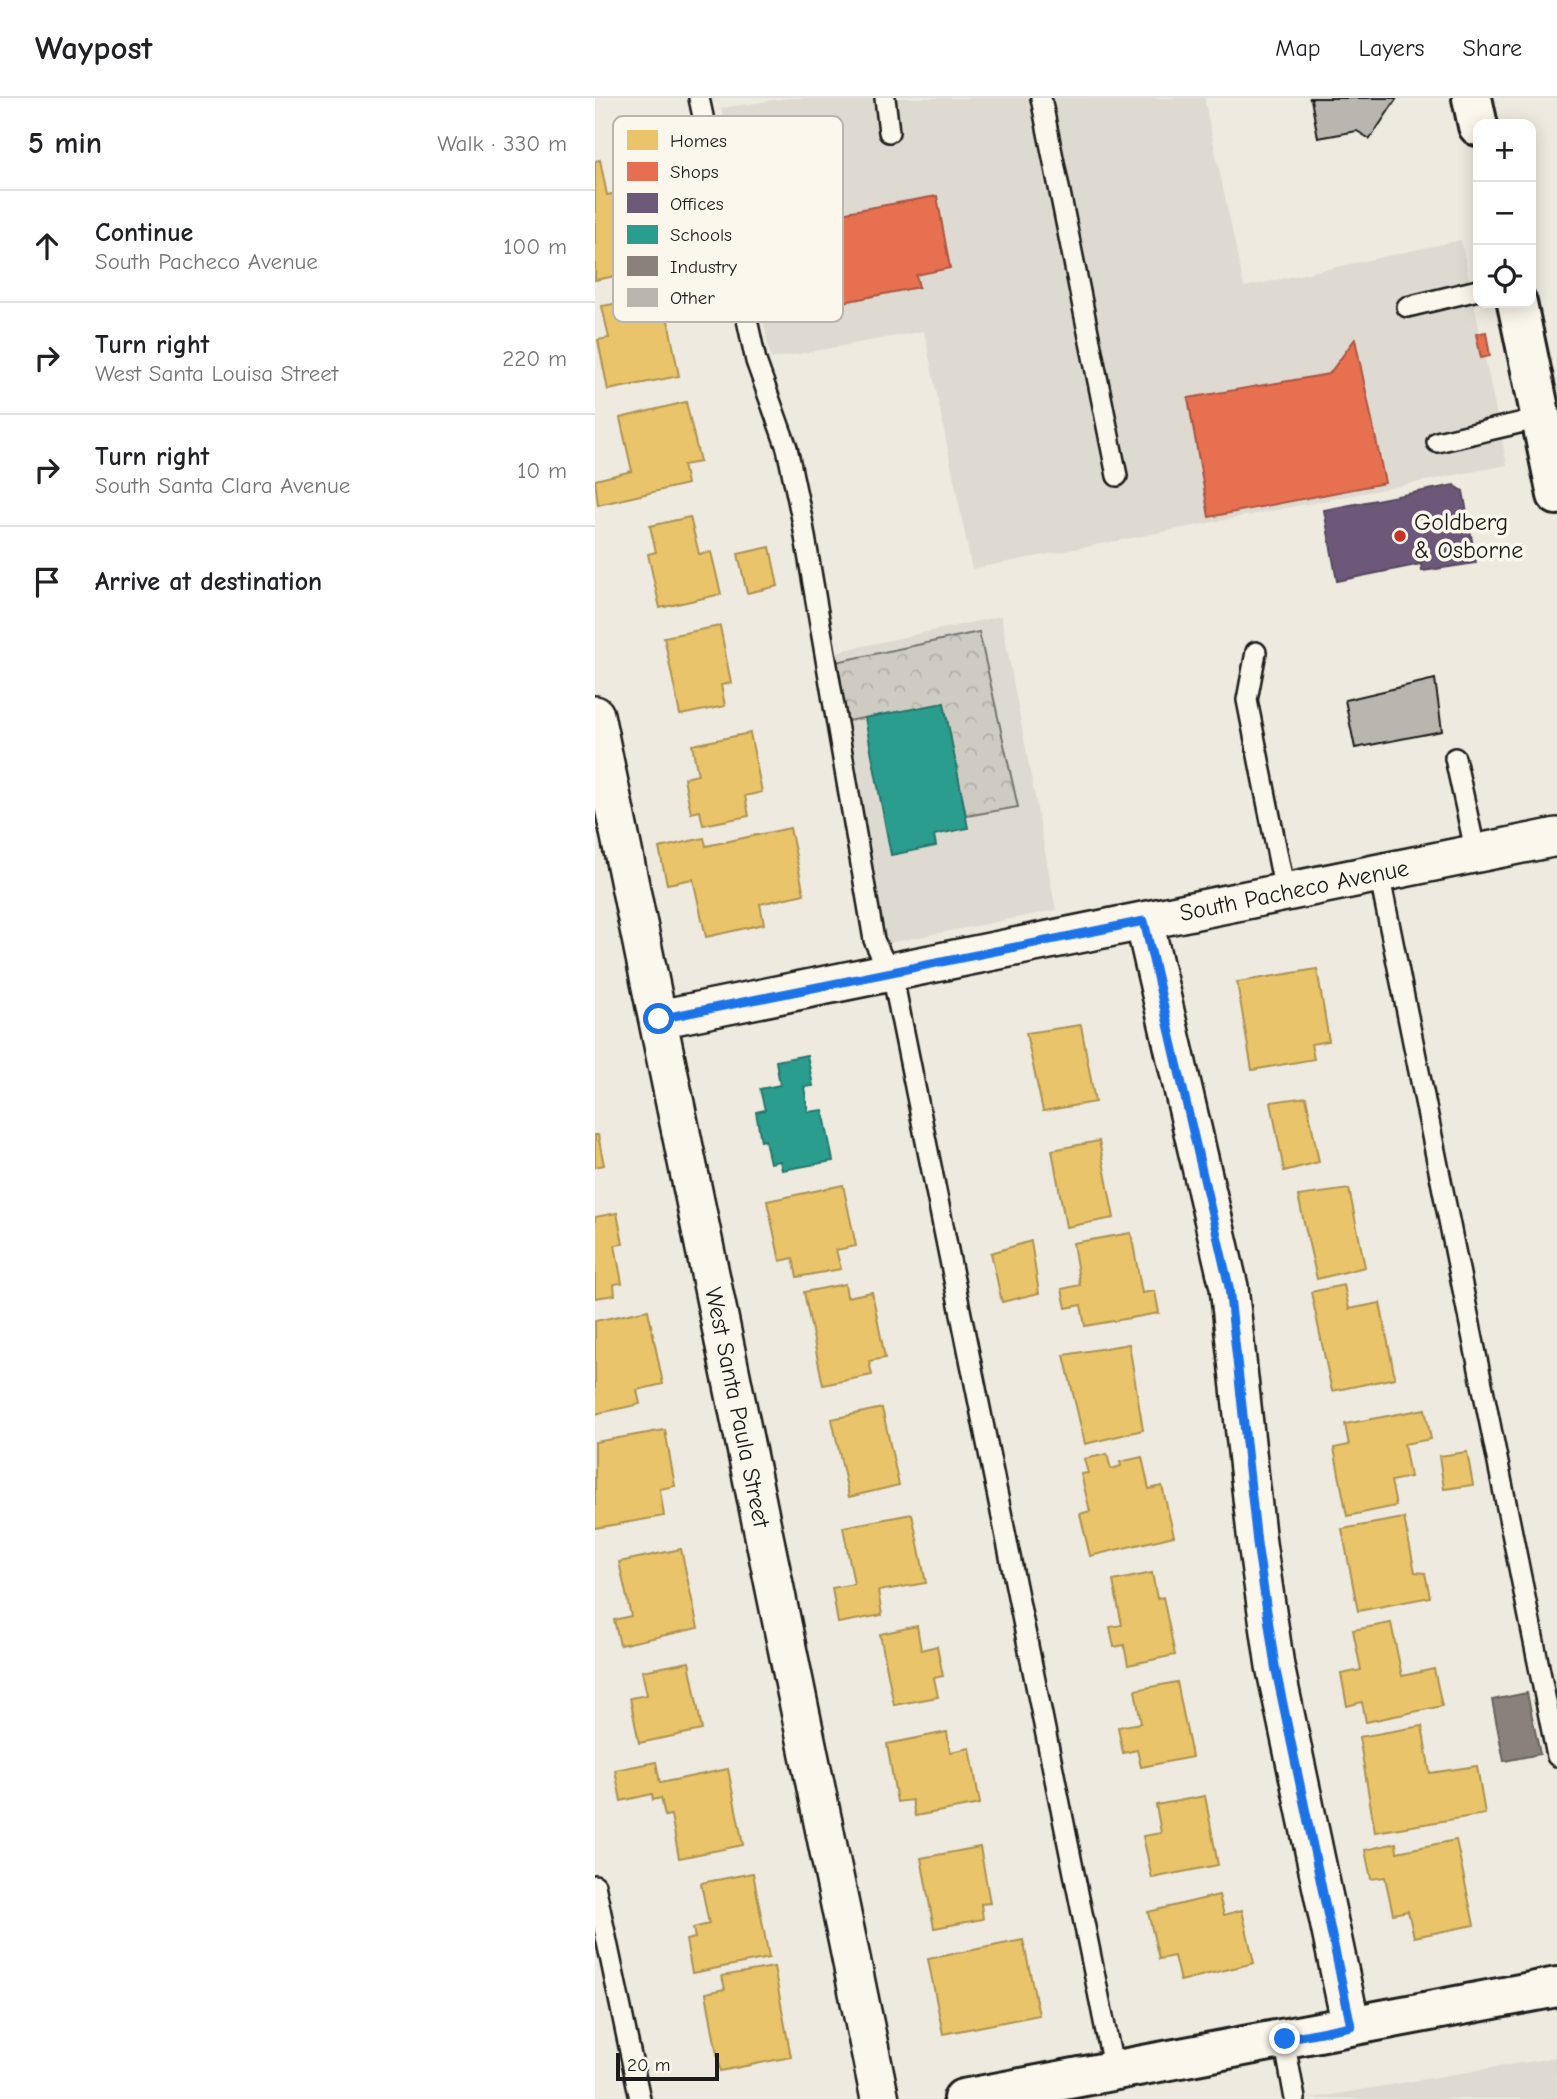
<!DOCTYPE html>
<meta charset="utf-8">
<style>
:root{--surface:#fff;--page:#f2f2f2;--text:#202124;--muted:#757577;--line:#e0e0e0}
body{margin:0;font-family:"Comic Neue",sans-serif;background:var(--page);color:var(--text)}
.controls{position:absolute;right:21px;top:21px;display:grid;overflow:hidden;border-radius:14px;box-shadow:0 4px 18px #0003}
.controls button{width:63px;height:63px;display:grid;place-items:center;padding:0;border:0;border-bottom:2px solid var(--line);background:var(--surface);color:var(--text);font:35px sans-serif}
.scale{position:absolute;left:21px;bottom:18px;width:103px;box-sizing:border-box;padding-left:7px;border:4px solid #1c1c1c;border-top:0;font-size:19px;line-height:24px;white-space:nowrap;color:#1c1c1c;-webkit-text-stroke:5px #fbf7ec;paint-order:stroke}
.stop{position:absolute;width:21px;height:21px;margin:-16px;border:5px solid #1a73e8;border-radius:50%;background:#fff}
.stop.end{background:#1a73e8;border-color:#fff;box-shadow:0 2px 7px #0008}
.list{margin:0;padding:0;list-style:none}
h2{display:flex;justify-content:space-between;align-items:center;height:91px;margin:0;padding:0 28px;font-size:30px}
h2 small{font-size:23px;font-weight:400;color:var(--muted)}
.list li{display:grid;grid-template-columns:46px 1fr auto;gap:21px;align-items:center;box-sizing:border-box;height:112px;padding:0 28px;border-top:2px solid var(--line)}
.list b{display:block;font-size:26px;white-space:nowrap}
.list p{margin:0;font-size:23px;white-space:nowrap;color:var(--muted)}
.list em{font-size:23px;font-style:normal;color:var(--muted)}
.icon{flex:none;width:38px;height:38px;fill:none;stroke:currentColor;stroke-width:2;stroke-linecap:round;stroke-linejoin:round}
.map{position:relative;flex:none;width:962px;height:2001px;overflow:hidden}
header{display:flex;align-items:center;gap:42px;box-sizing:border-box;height:98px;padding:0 35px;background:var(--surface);border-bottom:2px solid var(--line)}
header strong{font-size:33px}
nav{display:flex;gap:38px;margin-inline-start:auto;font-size:24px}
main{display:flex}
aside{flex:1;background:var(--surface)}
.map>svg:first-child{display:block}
.built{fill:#dedad1}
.park{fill:url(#park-crowns);stroke:#75746f;stroke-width:2}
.homes{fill:#e9c46a;stroke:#ac9253;stroke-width:2}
.shops{fill:#e76f51;stroke:#aa5641;stroke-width:2}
.offices{fill:#6d597a;stroke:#55475e;stroke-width:2}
.schools{fill:#2a9d8f;stroke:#26766c;stroke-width:2}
.industry{fill:#8a817c;stroke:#69635f;stroke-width:2}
.building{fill:#b9b6af;stroke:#1c1c1c;stroke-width:2}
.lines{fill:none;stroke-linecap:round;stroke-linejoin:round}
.service-casing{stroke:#1c1c1c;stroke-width:24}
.minor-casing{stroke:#1c1c1c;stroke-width:42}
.tertiary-casing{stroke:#1c1c1c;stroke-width:44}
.primary-casing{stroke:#1c1c1c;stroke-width:44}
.service{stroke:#fbf7ec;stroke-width:19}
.minor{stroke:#fbf7ec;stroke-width:37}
.tertiary{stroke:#fbf7ec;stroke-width:38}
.primary{stroke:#fbf7ec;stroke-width:38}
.route{stroke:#1a73e8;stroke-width:9}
.poi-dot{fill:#c8321e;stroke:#fbf7ec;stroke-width:2.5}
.labels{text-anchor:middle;stroke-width:7;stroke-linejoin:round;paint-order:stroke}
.poi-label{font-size:24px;fill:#1c1c1c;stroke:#fbf7ec;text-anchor:start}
.street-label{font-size:24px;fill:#1c1c1c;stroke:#fbf7ec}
.key{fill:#fbf7ec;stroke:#b8b5ae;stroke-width:2}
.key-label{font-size:19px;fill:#1c1c1c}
</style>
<header>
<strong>Waypost</strong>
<nav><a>Map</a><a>Layers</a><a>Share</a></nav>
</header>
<main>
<aside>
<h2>5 min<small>Walk · 330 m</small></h2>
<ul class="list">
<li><svg class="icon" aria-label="ahead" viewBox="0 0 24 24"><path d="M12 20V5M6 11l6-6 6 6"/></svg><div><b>Continue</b><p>South Pacheco Avenue</p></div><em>100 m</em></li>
<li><svg class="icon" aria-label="right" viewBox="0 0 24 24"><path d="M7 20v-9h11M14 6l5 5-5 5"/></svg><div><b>Turn right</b><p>West Santa Louisa Street</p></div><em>220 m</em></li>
<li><svg class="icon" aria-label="right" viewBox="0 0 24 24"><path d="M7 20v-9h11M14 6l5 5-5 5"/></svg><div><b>Turn right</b><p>South Santa Clara Avenue</p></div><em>10 m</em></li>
<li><svg class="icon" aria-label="arrive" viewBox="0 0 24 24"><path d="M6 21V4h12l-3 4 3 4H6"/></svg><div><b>Arrive at destination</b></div></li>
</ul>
</aside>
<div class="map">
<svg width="962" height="2001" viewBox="0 0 962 2001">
<defs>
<pattern id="park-crowns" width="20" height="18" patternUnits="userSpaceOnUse" patternTransform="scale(1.75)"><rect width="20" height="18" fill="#ceccc2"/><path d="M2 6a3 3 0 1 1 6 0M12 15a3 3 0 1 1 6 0" fill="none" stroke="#b0afa6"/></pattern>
</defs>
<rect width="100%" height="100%" fill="#eeeadf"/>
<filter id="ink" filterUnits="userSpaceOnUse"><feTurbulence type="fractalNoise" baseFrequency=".0143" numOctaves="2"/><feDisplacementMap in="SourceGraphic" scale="14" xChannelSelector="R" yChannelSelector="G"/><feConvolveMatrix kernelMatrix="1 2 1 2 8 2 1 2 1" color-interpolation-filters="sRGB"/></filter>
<g filter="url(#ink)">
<!-- built -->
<path class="built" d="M193,0H609L649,189L866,142L912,367L377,471L329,233L176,261L126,10Z
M406,518L461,812L289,846L231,556Z
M962,1959V2001H712Z"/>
<!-- park -->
<path class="park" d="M384,534L423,709L371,718L349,606L252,623L241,564Z"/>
<!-- homes -->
<path class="homes" d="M5,62L12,97L36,92L41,120L71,114L82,166L0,182V63Z
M68,197L84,278L13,292L3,242L14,240L7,208Z
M91,304L105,364L88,367L92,386L3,407L0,382L37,373L25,320Z
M95,419L104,456L116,454L126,496L65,510L53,456L61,454L55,428Z
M175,449L183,488L152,495L143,456Z
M125,528L136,585L126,587L130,608L85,617L69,539Z
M155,635L167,694L150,698L154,718L108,727L105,713L96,715L89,680L103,677L97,647Z
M195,730L209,796L165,806L169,826L111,839L98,781L72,786L64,750L109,740L111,748Z
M722,871L734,943L716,946L719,961L657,972L642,884Z
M486,927L500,1004L448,1013L431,935Z
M711,999L724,1064L689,1073L676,1004Z
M0,1037H3L9,1067L0,1069Z
M504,1043L519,1120L471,1129L457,1052Z
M248,1087L261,1148L241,1152L246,1171L202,1179L198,1160L185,1163L172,1103Z
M754,1091L770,1169L722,1181L703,1098Z
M22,1115L28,1146L20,1147L27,1185L19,1186L20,1197L0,1200V1119Z
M536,1135L547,1195L560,1193L564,1215L490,1228L486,1207L471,1210L467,1191L485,1187L478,1145Z
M436,1143L444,1195L407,1204L396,1155Z
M250,1186L252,1199L277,1194L290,1260L274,1263L277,1277L228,1287L209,1194Z
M749,1187L754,1211L785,1205L800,1280L737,1293L716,1194Z
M53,1212L68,1286L42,1292L45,1306L0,1316V1223Z
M534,1246L548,1332L490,1346L469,1257Z
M287,1310L304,1387L254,1399L237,1321Z
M830,1311L836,1341L809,1346L815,1379L796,1383L801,1408L752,1418L739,1350L754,1347L750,1326Z
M70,1332L80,1388L65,1391L69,1418L0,1430V1344Z
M872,1354L878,1387L849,1391L844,1358Z
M512,1356L516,1371L526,1368L525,1364L547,1359L554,1391L567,1388L579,1438L495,1458L485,1416L495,1413L486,1376L493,1375L489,1361Z
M317,1416L331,1485L283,1493L287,1517L243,1525L237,1490L259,1486L248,1429Z
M809,1420L820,1474L830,1475L835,1499L763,1513L747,1431Z
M86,1451L103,1530L25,1547L19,1522L36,1518L24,1464Z
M557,1475L562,1501L568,1499L580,1557L533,1567L529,1547L519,1549L515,1529L527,1527L518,1483Z
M796,1525L807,1578L839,1571L847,1608L771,1624L767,1604L752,1608L746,1576L766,1572L758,1532Z
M322,1528L326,1552L342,1548L348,1578L339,1580L343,1599L299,1607L285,1536Z
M94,1564L107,1632L44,1645L35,1600L52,1597L47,1573Z
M582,1584L597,1659L546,1669L542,1652L528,1655L523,1629L546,1625L540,1592Z
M827,1628L835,1675L882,1668L890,1716L780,1734L764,1639Z
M352,1634L355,1654L375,1650L385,1706L320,1718L317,1702L302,1704L292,1646Z
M61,1664L65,1685L133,1671L148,1747L84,1760L76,1717L70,1718L66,1700L58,1702L57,1696L26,1703L20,1672Z
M610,1698L623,1767L557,1780L548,1738L566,1735L561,1707Z
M861,1742L879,1827L819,1839L813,1813L798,1816L790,1779L776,1781L770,1752L801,1745L802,1754Z
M385,1749L395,1805L386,1806L388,1821L339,1830L326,1760Z
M158,1775L174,1860L97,1875L91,1842L100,1840L98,1830L114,1826L106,1785Z
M624,1797L629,1817L647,1812L659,1865L585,1883L579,1858L564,1861L553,1814Z
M428,1842L444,1917L348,1936L333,1861Z
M179,1869L196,1959L125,1973L111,1895L130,1891L127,1878Z"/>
<!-- shops -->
<path class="shops" d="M342,98L355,170L321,177L324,189L194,215L187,178L202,175L194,124Z
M891,234L895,258L886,260L881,236Z
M760,241L790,385L614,419L593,300L734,276Z"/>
<!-- offices -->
<path class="offices" d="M859,387L868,393L881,465L827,473L826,466L742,483L729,412Z"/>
<!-- schools -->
<path class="schools" d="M349,605L373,730L339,737L341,748L296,757L270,620Z
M212,957L218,988L209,989L213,1014L228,1012L238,1063L187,1072L185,1063L175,1065L170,1042L166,1043L161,1014L170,1012L165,991L185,987L181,963Z"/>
<!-- industry -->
<path class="industry" d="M932,1595L945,1656L909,1663L897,1602Z"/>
<!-- building -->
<path class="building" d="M714,0H802L775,41L762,33L723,40L716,1Z
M840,581L847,633L760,650L750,602Z"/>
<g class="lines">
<defs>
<path id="service" d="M104,0L161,263L192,350L207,421L279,842L299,885L519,1973
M290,0L294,34
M446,0L522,378
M812,209L883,192
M842,344L946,320
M661,554L652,602L690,794
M860,660L881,756
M784,775L962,1658
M0,1787L45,2001
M689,1941L700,2001"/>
<g id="minor">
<path id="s1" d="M0,617L285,2001"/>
<path d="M549,823L634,1189L662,1445L680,1568L756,1928"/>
<path id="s2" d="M64,921L962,739"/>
</g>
<path id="tertiary" d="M368,2001L962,1889"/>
<path id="primary" d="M877,0L883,28
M922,205L962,397"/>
</defs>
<!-- service casing -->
<use href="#service" class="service-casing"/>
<!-- minor casing -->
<use href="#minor" class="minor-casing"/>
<!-- tertiary casing -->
<use href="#tertiary" class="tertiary-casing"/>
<!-- primary casing -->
<use href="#primary" class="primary-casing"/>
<!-- service -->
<use href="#service" class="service"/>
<!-- minor -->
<use href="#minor" class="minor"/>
<!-- tertiary -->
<use href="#tertiary" class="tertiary"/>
<!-- primary -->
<use href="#primary" class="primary"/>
</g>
</g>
<g class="lines" filter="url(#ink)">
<!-- route -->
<path class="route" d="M64,921L549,823L634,1189L662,1445L680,1568L756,1928L690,1941"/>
</g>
<!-- markers -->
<circle class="poi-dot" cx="805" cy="438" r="7"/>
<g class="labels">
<!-- poi labels -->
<g class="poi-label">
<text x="819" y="432">Goldberg<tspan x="819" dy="28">&amp; Osborne</tspan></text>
</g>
<!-- street labels -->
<g class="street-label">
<text dy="8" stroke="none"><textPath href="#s2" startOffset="648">South Pacheco Avenue</textPath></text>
<text dy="8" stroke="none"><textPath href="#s1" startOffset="707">West Santa Paula Street</textPath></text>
</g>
</g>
<!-- legend -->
<rect x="18" y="18" width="230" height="206" rx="10" class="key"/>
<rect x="32" y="32" width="31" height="20" fill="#e9c46a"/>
<rect x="32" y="64" width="31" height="19" fill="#e76f51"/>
<rect x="32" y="95" width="31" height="20" fill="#6d597a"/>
<rect x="32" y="127" width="31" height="19" fill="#2a9d8f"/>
<rect x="32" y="158" width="31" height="20" fill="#8a817c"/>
<rect x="32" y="190" width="31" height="19" fill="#b9b6af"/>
<g class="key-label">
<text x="75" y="49">Homes</text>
<text x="75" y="80">Shops</text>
<text x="75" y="112">Offices</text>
<text x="75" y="143">Schools</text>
<text x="75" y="175">Industry</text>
<text x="75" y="206">Other</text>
</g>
</svg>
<div class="controls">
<button>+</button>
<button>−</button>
<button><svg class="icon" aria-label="locate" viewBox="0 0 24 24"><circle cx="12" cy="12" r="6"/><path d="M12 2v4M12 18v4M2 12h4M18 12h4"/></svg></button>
</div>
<div class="scale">20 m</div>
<div class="stop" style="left:64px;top:921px"></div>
<div class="stop end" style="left:690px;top:1941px"></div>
</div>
</main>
